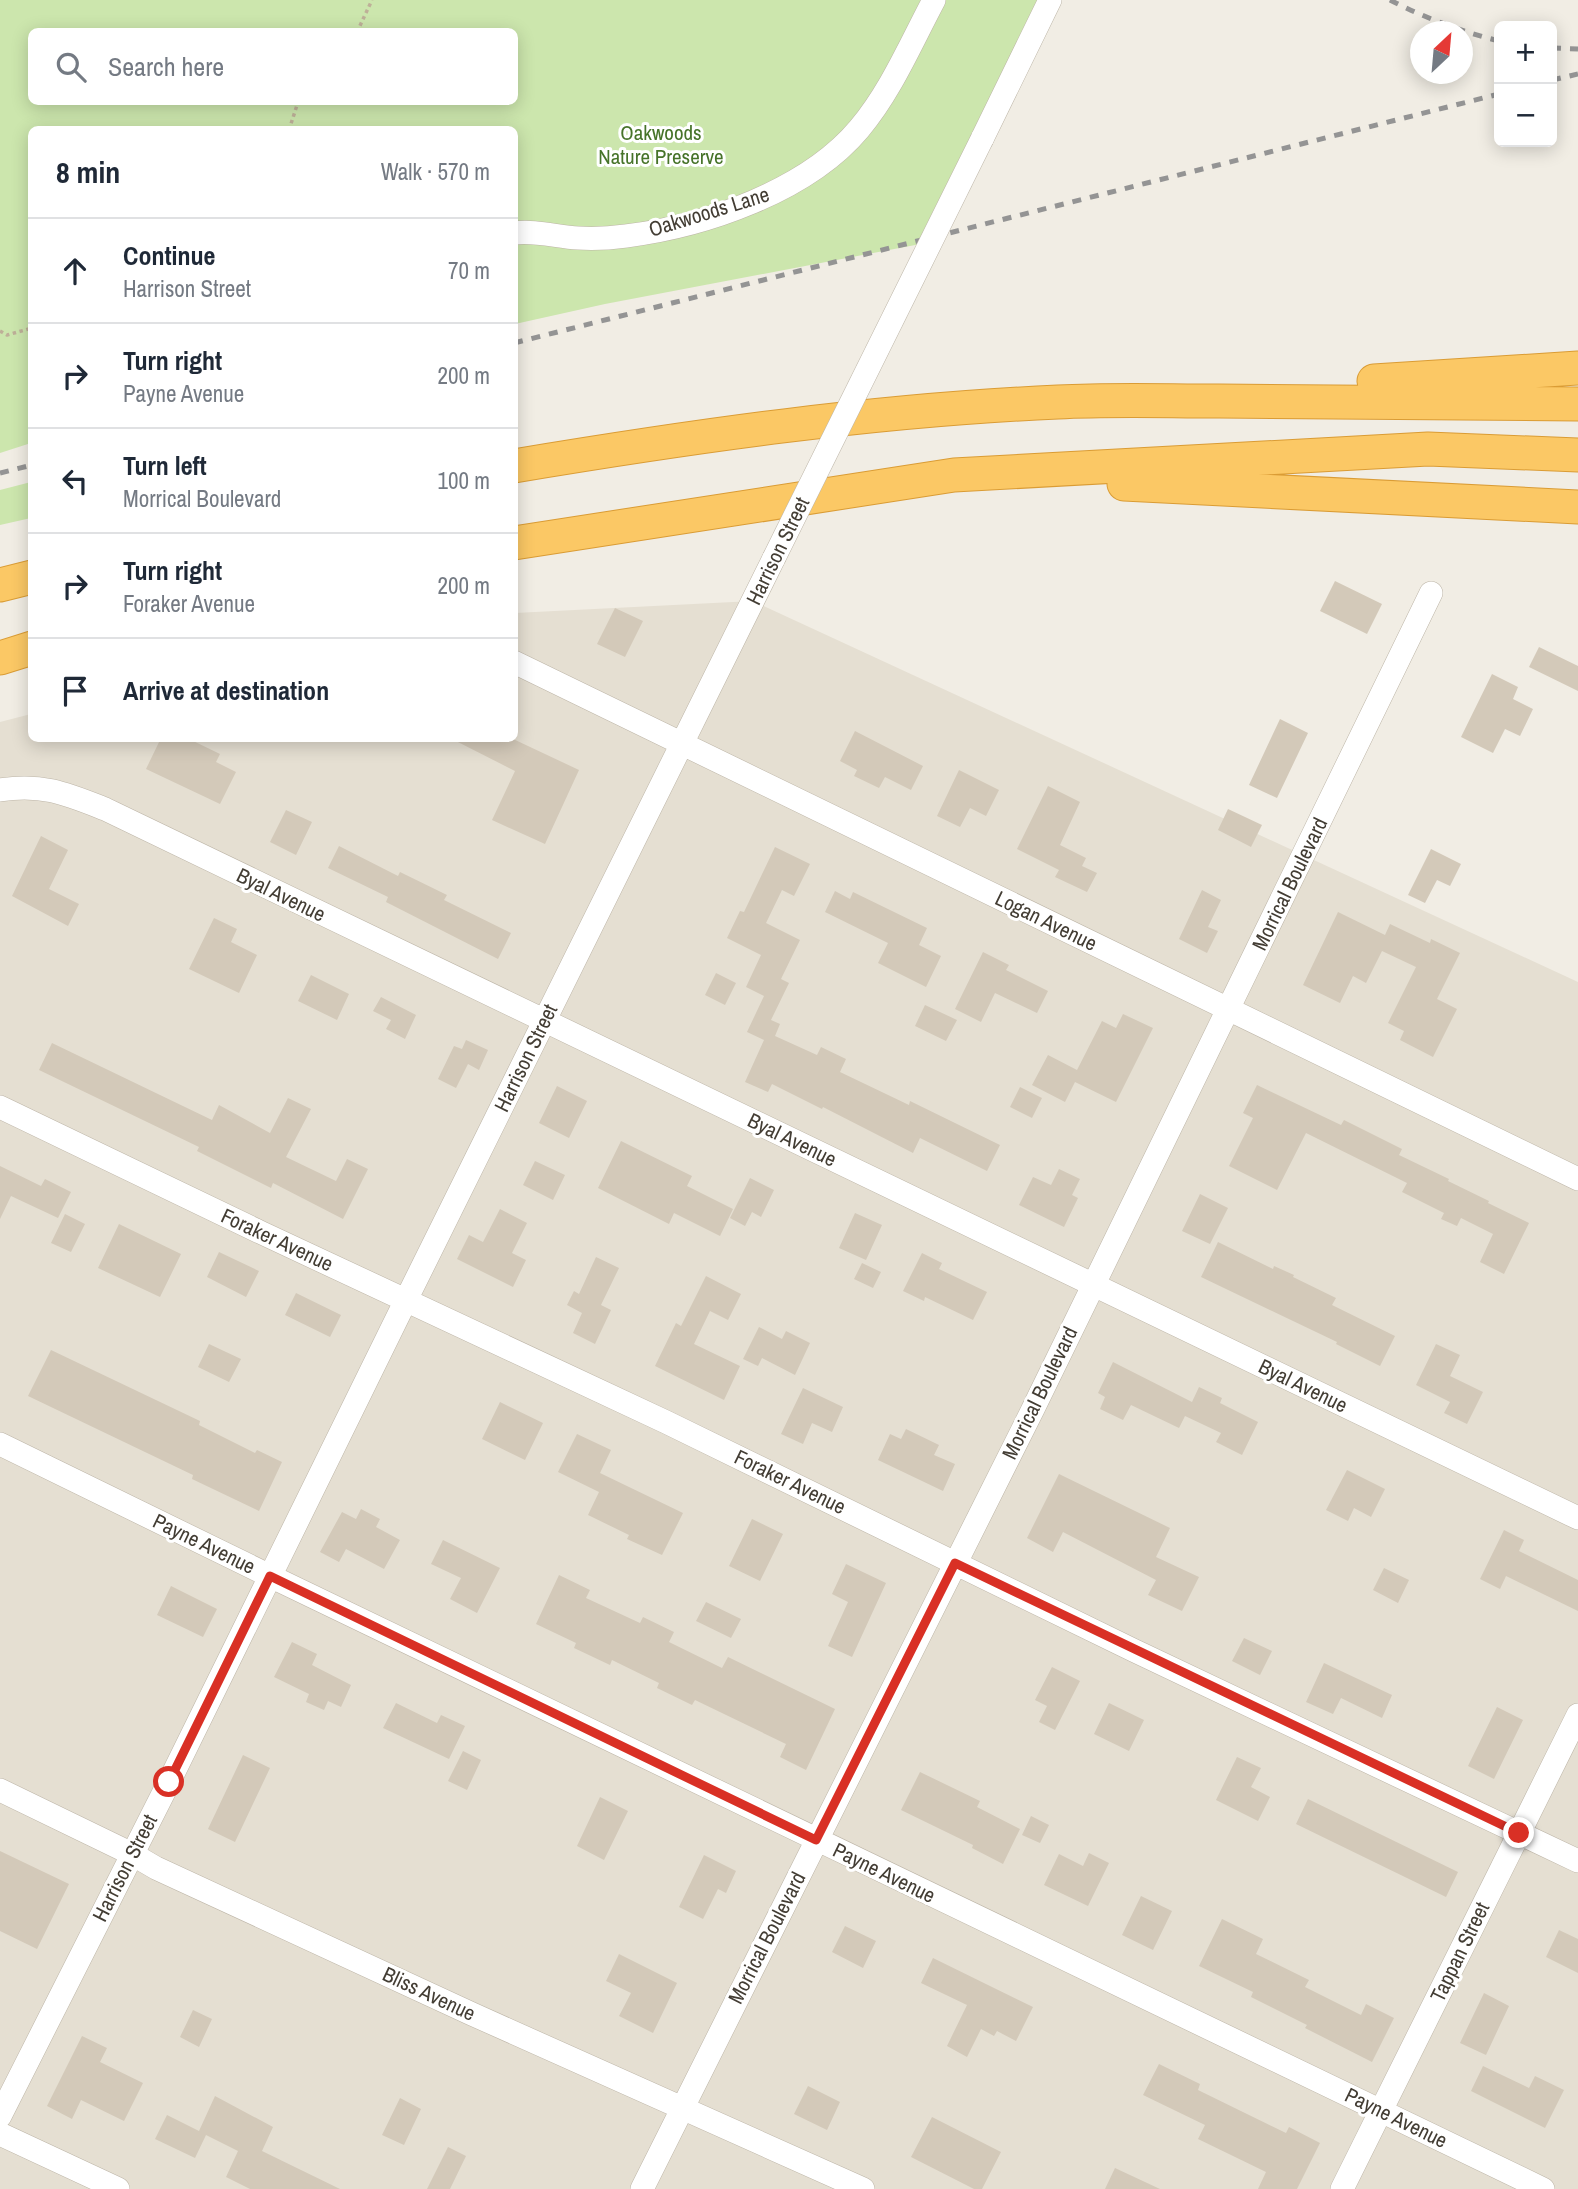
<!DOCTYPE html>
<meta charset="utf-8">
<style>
:root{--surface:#fff;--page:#f2f2f3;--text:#1f2937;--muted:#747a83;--line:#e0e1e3}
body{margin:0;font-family:"Archivo Narrow",sans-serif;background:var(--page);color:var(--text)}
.controls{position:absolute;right:21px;top:21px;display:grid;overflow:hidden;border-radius:10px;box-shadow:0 4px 18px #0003}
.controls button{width:63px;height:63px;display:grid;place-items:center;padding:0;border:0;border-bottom:2px solid var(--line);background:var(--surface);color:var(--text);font:35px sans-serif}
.compass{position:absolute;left:1410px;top:21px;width:63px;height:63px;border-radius:50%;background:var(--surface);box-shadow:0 4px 18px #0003;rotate:26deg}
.stop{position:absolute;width:21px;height:21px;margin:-16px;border:5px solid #d93025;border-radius:50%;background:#fff}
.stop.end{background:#d93025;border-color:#fff;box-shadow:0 2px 7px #0008}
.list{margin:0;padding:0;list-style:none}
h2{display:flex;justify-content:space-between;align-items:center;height:91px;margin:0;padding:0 28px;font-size:30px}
h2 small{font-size:23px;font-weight:400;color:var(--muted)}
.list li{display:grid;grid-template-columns:46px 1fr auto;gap:21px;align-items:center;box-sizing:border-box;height:105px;padding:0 28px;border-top:2px solid var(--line)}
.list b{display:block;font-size:26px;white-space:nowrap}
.list p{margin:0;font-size:23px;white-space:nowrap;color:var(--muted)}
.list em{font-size:23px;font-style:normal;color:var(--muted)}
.icon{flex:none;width:38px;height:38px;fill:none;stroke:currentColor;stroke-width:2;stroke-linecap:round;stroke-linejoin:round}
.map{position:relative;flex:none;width:1578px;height:2189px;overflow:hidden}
.search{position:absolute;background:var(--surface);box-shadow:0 4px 18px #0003;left:28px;top:28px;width:490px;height:77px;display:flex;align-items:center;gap:18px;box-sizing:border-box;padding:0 24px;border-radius:10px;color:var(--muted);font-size:26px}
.panel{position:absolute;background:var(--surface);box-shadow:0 4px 18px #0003;left:28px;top:126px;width:490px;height:616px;border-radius:10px}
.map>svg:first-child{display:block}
.residential{fill:#e5dfd2}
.green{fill:#cce6ad;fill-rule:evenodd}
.building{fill:#d3c9b9}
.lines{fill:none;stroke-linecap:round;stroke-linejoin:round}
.minor-casing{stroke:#bdb5a7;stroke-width:24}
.highway-casing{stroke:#da9c35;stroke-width:35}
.path{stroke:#beb098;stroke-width:3.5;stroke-dasharray:3.5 3.5;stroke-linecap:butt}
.minor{stroke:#fff;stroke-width:23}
.highway{stroke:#fbc865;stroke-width:33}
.rail{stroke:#949494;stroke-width:5;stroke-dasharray:9 9;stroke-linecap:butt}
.minor-bridge-casing{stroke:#bdb5a7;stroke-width:24;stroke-linecap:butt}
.minor-bridge{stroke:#fff;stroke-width:23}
.route{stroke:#d93025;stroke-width:9}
.labels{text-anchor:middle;stroke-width:6;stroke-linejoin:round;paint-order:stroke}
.park-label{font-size:21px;fill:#467329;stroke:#fff}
.street-label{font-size:21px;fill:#433d34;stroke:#fff}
</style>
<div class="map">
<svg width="1578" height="2189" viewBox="0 0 1578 2189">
<rect width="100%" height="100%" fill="#f1ede4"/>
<!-- residential -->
<path class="residential" d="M753,601L1578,982V2189H0V722L31,714L32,738H514L515,613Z"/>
<!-- green -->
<path class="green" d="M0,0H1050L931,242L605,304L515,324L514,130H32L31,443L0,453ZM32,32H514V102H32Z
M31,482V518L0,525V490Z"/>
<!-- building -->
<path class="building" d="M1335,581L1382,604L1367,634L1320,611Z
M615,608L643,621L625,657L597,644Z
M1539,647L1578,666V691L1529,667Z
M1492,674L1518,687L1513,699L1533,709L1520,736L1505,729L1493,753L1461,737Z
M1280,719L1308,733L1277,798L1249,785Z
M855,731L923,766L911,790L885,777L879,788L854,776L857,770L840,761Z
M161,738H187L220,754L216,762L236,772L220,804L146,769Z
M450,738H511L579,770L545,844L492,820L515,771Z
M959,770L999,790L986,816L970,808L960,827L937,816Z
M1048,786L1080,802L1060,845L1086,858L1082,866L1097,873L1087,892L1055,877L1059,870L1017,849Z
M1228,809L1262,825L1251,847L1218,830Z
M286,810L312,822L296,855L270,842Z
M41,836L68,850L49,889L79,904L68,926L12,896Z
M339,846L398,876L400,872L447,895L444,900L511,933L498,959L386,902L388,897L328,868Z
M775,847L810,864L794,896L782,890L766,923L800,940L781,979L789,983L771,1020L780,1024L775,1036L817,1055L821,1047L846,1059L840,1072L909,1105L910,1101L1000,1145L987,1171L920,1138L913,1153L823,1107L822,1109L772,1084L768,1092L745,1082L764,1040L747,1032L764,996L746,987L761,955L727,938L740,911L744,912Z
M1431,849L1461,864L1450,886L1437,880L1425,903L1408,895Z
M1202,890L1221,900L1208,927L1218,931L1207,953L1179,939Z
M835,891L850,899L853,892L927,928L919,945L941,956L926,987L878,963L888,943L825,912Z
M1338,912L1385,935L1390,924L1430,943L1431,939L1460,953L1437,999L1457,1009L1433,1057L1400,1040L1404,1031L1388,1023L1416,967L1382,951L1366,983L1353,976L1340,1003L1303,985Z
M214,918L237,929L231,942L257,955L239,993L189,969Z
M983,952L1009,965L1006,970L1048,991L1037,1013L995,993L981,1022L955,1009Z
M716,973L736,983L725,1005L705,995Z
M311,975L349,994L337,1020L298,1001Z
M381,997L416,1015L405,1039L386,1029L391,1020L373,1011Z
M925,1005L957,1020L946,1041L915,1026Z
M1123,1014L1153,1028L1116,1102L1075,1082L1065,1102L1032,1085L1048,1055L1077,1070L1102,1021L1116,1028Z
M466,1040L488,1050L479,1070L468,1064L456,1088L438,1079L454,1046L462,1049Z
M52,1043L212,1120L219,1105L270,1133L288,1098L311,1109L286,1157L336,1181L347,1159L368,1169L343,1219L273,1183L271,1188L197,1151L199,1147L39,1070Z
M1257,1085L1341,1125L1344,1120L1402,1149L1399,1155L1449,1179L1448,1181L1489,1201L1488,1203L1529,1223L1504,1274L1480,1262L1493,1234L1461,1218L1457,1226L1441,1219L1444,1213L1402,1192L1407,1183L1306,1133L1277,1190L1229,1166L1253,1118L1243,1113Z
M557,1086L587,1101L569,1138L539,1123Z
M1020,1087L1042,1098L1032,1118L1010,1107Z
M621,1141L692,1176L687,1186L733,1209L720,1236L674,1213L669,1224L598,1188Z
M535,1161L565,1175L553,1200L523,1185Z
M0,1166L41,1186L45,1179L71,1192L58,1218L11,1196L0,1219Z
M1059,1169L1080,1179L1072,1195L1078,1198L1064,1227L1019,1205L1033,1177L1051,1185Z
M750,1178L774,1190L761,1217L752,1212L745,1226L730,1218Z
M1200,1194L1228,1208L1210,1244L1182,1231Z
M500,1209L527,1223L512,1253L526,1260L513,1287L457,1259L469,1235L483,1242Z
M855,1213L882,1225L866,1260L839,1248Z
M65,1214L85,1224L71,1252L51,1243Z
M119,1224L181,1254L160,1297L98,1268Z
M1218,1242L1273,1269L1274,1266L1294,1275L1293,1277L1336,1298L1332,1305L1395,1336L1380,1366L1336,1344L1337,1342L1201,1277Z
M219,1252L259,1271L246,1297L207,1277Z
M922,1253L942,1263L939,1269L987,1292L973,1320L925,1297L924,1301L903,1291Z
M596,1257L619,1268L601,1305L611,1310L595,1344L573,1333L582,1313L567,1305L574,1291L579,1294Z
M862,1263L881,1272L873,1288L854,1279Z
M706,1276L741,1294L728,1320L710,1311L694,1344L740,1366L724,1400L655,1366L676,1323L681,1326Z
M296,1293L341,1315L330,1337L285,1315Z
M759,1327L782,1339L786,1331L810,1343L795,1375L762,1358L758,1366L743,1359Z
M209,1344L241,1359L229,1382L198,1367Z
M1436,1344L1460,1355L1450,1376L1483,1392L1467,1424L1444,1413L1450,1402L1416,1385Z
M51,1350L200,1421L199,1425L255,1453L257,1450L282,1462L259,1511L192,1479L193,1475L28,1396Z
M1113,1362L1192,1402L1199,1387L1222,1398L1220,1403L1258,1422L1242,1455L1216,1442L1221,1433L1185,1416L1179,1428L1131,1405L1123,1420L1100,1409L1105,1397L1098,1393Z
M803,1388L843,1407L832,1432L812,1423L803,1444L781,1434Z
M500,1402L543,1423L525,1460L482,1439Z
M906,1429L939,1445L934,1455L955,1464L943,1491L878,1460L890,1434L901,1439Z
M577,1434L611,1450L600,1473L683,1513L662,1555L627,1539L629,1535L588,1515L599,1492L558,1472Z
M1347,1470L1385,1489L1371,1517L1354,1508L1348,1521L1326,1510Z
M1059,1474L1170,1528L1156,1557L1199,1577L1182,1611L1148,1595L1156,1580L1063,1532L1053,1552L1027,1538Z
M361,1509L380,1519L376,1527L400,1540L384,1569L346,1549L339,1562L320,1552L342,1512L356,1519Z
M752,1519L783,1534L760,1581L729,1566Z
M1504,1530L1524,1540L1519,1551L1578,1580V1611L1506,1576L1500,1589L1480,1579Z
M443,1540L500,1568L477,1613L450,1599L461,1578L431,1564Z
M846,1564L886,1583L852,1657L828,1646L848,1602L832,1594Z
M1384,1568L1409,1580L1398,1603L1373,1590Z
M559,1575L590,1590L586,1598L640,1623L643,1617L674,1632L669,1642L722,1668L728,1657L835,1709L806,1770L780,1757L786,1744L695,1700L692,1705L657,1688L659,1683L612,1660L610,1665L574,1648L576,1643L536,1624Z
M171,1586L217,1609L203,1637L157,1615Z
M706,1602L741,1619L731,1638L696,1621Z
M1244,1638L1272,1651L1260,1675L1232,1661Z
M292,1642L317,1654L312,1665L351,1685L341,1707L328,1701L324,1710L306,1702L309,1694L274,1677Z
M1324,1663L1392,1695L1382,1718L1341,1698L1333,1714L1306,1702Z
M1052,1667L1080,1681L1055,1730L1039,1722L1047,1706L1035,1700Z
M396,1703L437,1723L441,1715L465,1726L449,1759L383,1728Z
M1109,1703L1144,1720L1129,1751L1094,1734Z
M1497,1707L1523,1720L1494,1779L1468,1766Z
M463,1751L481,1760L467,1790L448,1781Z
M243,1755L270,1768L235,1842L208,1829Z
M1237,1757L1261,1768L1251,1787L1270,1797L1258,1821L1216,1800Z
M920,1772L980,1801L977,1807L1020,1829L1003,1864L972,1848L973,1845L901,1810Z
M600,1797L628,1811L604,1860L577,1846Z
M1308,1799L1458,1872L1446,1897L1296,1824Z
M1031,1816L1049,1825L1040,1843L1022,1835Z
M0,1851L69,1884L37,1949L0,1931Z
M1089,1853L1109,1863L1088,1906L1044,1885L1059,1854L1083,1866Z
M704,1855L736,1871L726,1893L718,1889L703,1919L679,1907Z
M1141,1896L1172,1911L1153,1950L1122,1935Z
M1222,1919L1263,1939L1256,1954L1309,1980L1305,1987L1361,2015L1366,2004L1394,2018L1372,2062L1305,2028L1307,2025L1251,1997L1253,1992L1199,1966Z
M845,1926L876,1941L863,1968L832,1952Z
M1559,1930L1578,1939V1973L1546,1957Z
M619,1954L677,1983L653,2033L619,2016L631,1993L606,1981Z
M933,1958L1033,2007L1016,2041L997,2031L994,2036L981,2029L967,2057L947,2046L967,2005L921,1983Z
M1484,1993L1509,2006L1486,2055L1460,2043Z
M193,2010L212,2019L199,2047L180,2037Z
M82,2036L107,2048L100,2062L143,2083L124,2121L81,2100L72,2119L47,2106Z
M1159,2064L1200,2084L1198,2090L1286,2133L1289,2127L1320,2143L1297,2189H1258L1266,2172L1198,2139L1205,2125L1143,2095Z
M1483,2066L1529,2088L1535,2076L1564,2090L1545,2128L1471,2091Z
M808,2086L840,2102L827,2130L794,2114Z
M215,2096L273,2127L262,2151L340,2189H250L226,2177L238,2151L206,2135L195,2158L155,2139L167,2115L199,2131Z
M400,2098L421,2109L404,2145L382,2135Z
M932,2117L1001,2152L982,2189H974L911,2157Z
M448,2147L466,2156L450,2189H427Z
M1115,2168L1160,2189H1105Z"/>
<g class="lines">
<defs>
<path id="minor" d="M982,139L1050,0
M514,233C535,230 558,237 578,238C594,239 611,238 626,236C705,226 807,191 859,129C891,91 911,43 934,0
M514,662L1578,1179
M0,790C42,783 67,794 105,809L1578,1518
M0,1107L262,1233L666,1422L1133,1650L1578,1861
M0,1444L270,1576L1543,2189
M0,1790L132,1854L156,1868L472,2014L863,2189
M0,2116L169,1782L406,1300L774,558
M0,2134L118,2189
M642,2189L1033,1409L1431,593
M1342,2189L1578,1715"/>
<path id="highway" d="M1374,381L1578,368
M514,466C694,436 876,410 1058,402C1111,399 1165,401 1219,401C1338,401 1458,402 1578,404
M1124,484L1578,507
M514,543L954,475L1428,449L1578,455
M0,585L32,577
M0,658L32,648"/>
</defs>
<!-- minor casing -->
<use href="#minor" class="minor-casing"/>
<!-- highway casing -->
<use href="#highway" class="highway-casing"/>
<!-- path -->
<path class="path" d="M357,32L372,0
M289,130L298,102
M0,331L7,335L32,328"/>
<!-- minor -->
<use href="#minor" class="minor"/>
<!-- highway -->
<use href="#highway" class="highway"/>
<!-- rail -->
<path class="rail" d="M1390,0C1425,18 1460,31 1499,41
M1552,48L1578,49
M1552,80L1578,74
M514,343L1499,94
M0,473L32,465"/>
<defs>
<path id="minor-bridge" d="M774,558L982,139"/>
</defs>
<!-- minor-bridge casing -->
<use href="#minor-bridge" class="minor-bridge-casing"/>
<!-- minor-bridge -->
<use href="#minor-bridge" class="minor-bridge"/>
</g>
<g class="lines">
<!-- route -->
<path class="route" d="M169,1782L270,1576L816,1840L955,1563L1519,1833"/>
</g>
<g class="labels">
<!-- park labels -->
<g class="park-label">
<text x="661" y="140">Oakwoods<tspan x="661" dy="24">Nature Preserve</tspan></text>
</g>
<!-- street labels -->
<g class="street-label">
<text transform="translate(709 212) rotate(-17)" y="7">Oakwoods Lane</text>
<text transform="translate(778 551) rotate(-64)" y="7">Harrison Street</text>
<text transform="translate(1290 884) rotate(-64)" y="7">Morrical Boulevard</text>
<text transform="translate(281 895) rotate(26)" y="7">Byal Avenue</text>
<text transform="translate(1046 921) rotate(26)" y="7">Logan Avenue</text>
<text transform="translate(526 1058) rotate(-64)" y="7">Harrison Street</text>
<text transform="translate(792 1140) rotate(26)" y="7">Byal Avenue</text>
<text transform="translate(277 1240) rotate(25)" y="7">Foraker Avenue</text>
<text transform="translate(1303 1386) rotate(26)" y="7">Byal Avenue</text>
<text transform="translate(1040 1393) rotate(-64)" y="7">Morrical Boulevard</text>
<text transform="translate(790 1482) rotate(26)" y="7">Foraker Avenue</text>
<text transform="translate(204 1544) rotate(26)" y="7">Payne Avenue</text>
<text transform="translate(125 1868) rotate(-63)" y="7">Harrison Street</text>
<text transform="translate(884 1873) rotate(26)" y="7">Payne Avenue</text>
<text transform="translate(767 1938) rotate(-63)" y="7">Morrical Boulevard</text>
<text transform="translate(1460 1952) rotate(-64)" y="7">Tappan Street</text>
<text transform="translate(429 1994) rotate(25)" y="7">Bliss Avenue</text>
<text transform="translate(1396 2118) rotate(26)" y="7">Payne Avenue</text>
</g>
</g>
</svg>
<div class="controls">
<button>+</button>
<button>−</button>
</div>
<svg class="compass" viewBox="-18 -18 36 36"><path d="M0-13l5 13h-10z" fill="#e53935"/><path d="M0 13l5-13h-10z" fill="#747a83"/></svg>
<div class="stop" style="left:169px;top:1782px"></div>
<div class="stop end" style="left:1519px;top:1833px"></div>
<div class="search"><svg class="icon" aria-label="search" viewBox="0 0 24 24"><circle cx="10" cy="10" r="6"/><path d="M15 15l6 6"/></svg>Search here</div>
<section class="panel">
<h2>8 min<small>Walk · 570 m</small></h2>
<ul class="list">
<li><svg class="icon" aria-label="ahead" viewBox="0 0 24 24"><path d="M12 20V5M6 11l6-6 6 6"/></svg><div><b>Continue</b><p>Harrison Street</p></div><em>70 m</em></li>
<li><svg class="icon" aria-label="right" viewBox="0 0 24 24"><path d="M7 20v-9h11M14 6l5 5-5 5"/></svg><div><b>Turn right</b><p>Payne Avenue</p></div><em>200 m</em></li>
<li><svg class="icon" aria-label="left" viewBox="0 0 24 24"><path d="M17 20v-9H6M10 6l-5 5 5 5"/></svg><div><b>Turn left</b><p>Morrical Boulevard</p></div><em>100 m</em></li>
<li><svg class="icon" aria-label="right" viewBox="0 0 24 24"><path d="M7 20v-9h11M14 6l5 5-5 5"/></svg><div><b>Turn right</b><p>Foraker Avenue</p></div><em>200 m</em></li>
<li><svg class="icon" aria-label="arrive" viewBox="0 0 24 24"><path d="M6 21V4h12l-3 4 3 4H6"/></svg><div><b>Arrive at destination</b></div></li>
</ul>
</section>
</div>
